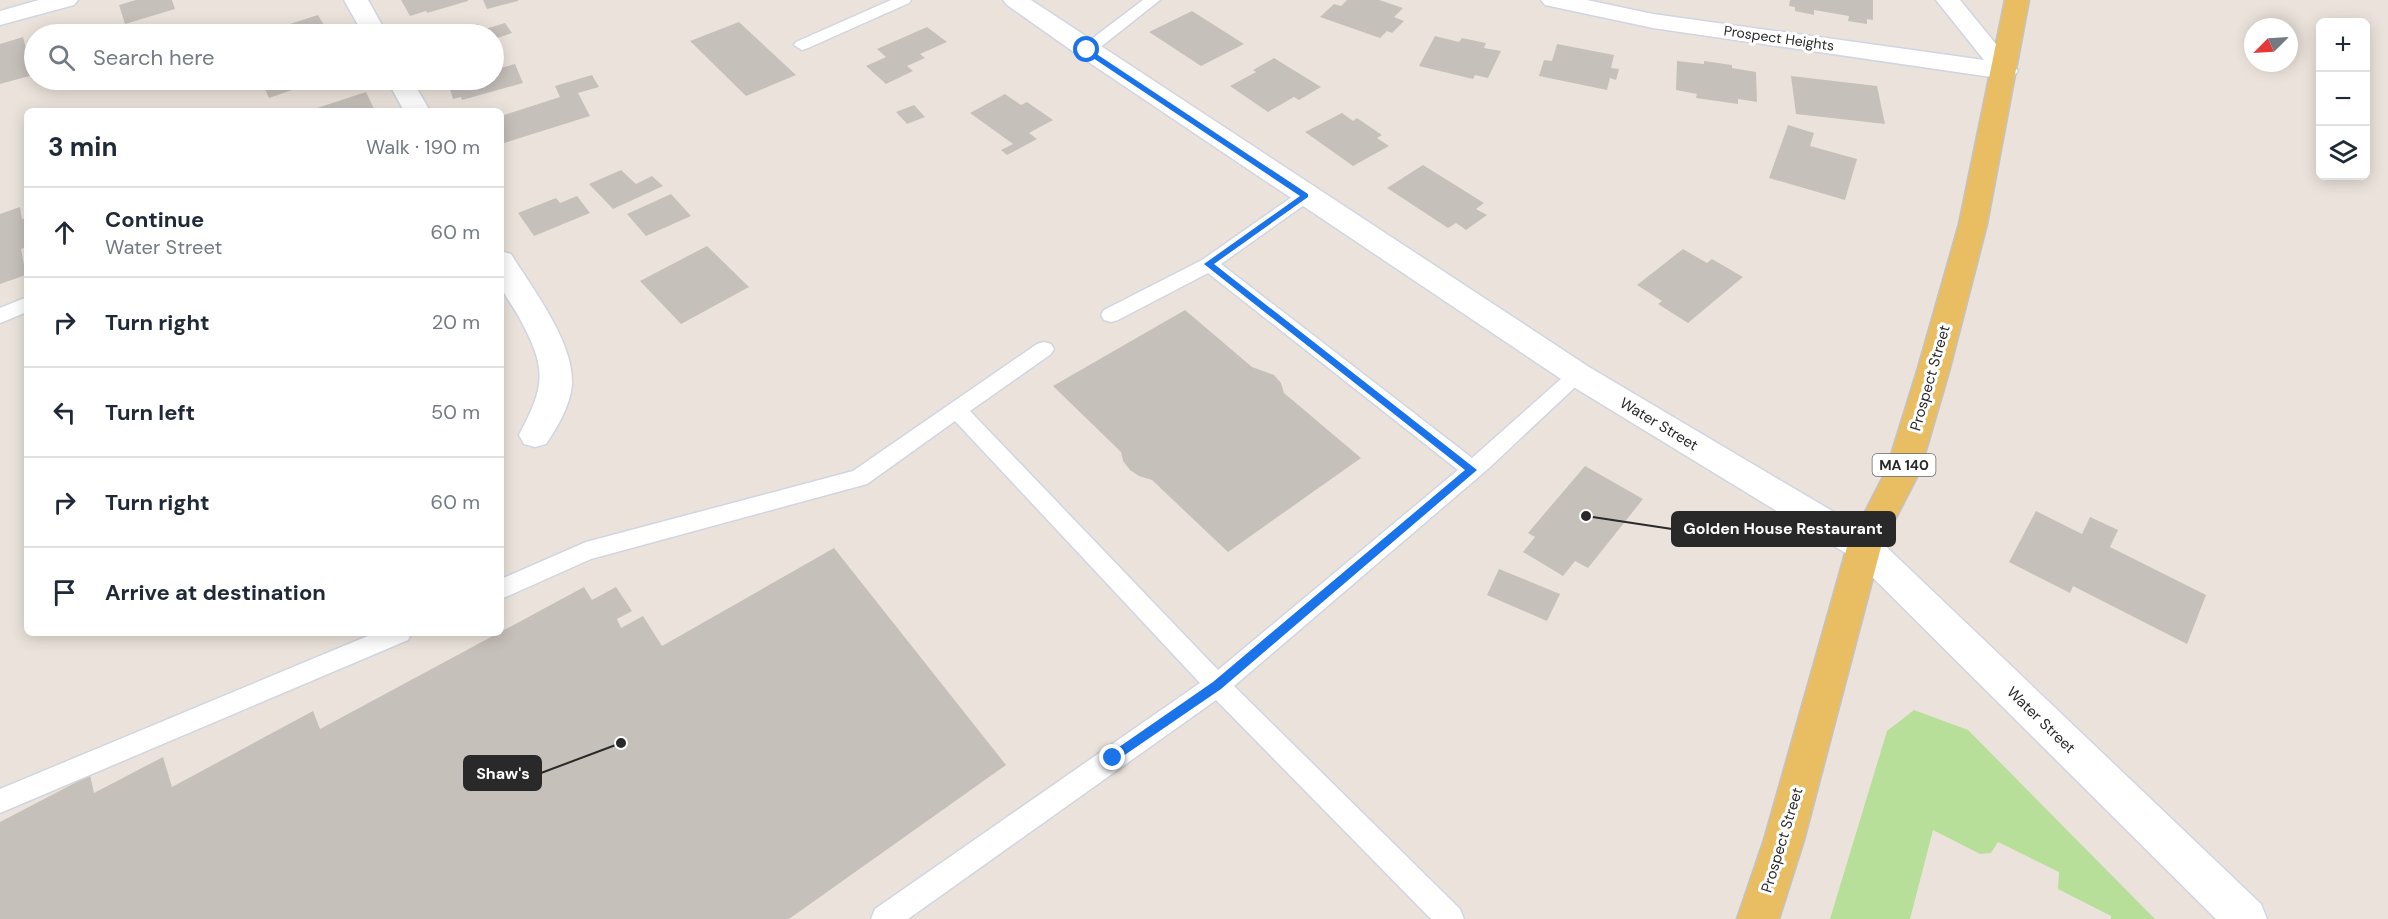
<!DOCTYPE html>
<meta charset="utf-8">
<style>
:root{--surface:#fff;--page:#f6f6f7;--text:#1f2937;--muted:#747a83;--line:#e0e1e3}
body{margin:0;font-family:"DM Sans",sans-serif;background:var(--page);color:var(--text)}
.controls{position:absolute;right:18px;top:18px;display:grid;overflow:hidden;border-radius:9px;box-shadow:0 3px 15px #0003}
.controls button{width:54px;height:54px;display:grid;place-items:center;padding:0;border:0;border-bottom:2px solid var(--line);background:var(--surface);color:var(--text);font:30px sans-serif}
.compass{position:absolute;left:2244px;top:18px;width:54px;height:54px;border-radius:50%;background:var(--surface);box-shadow:0 3px 15px #0003;rotate:246deg}
.stop{position:absolute;width:18px;height:18px;margin:-14px;border:4px solid #1a73e8;border-radius:50%;background:#fff}
.stop.end{background:#1a73e8;border-color:#fff;box-shadow:0 2px 6px #0008}
.list{margin:0;padding:0;list-style:none}
h2{display:flex;justify-content:space-between;align-items:center;height:78px;margin:0;padding:0 24px;font-size:26px}
h2 small{font-size:20px;font-weight:400;color:var(--muted)}
.list li{display:grid;grid-template-columns:39px 1fr auto;gap:18px;align-items:center;box-sizing:border-box;height:90px;padding:0 24px;border-top:2px solid var(--line)}
.list b{display:block;font-size:22px;white-space:nowrap}
.list p{margin:0;font-size:20px;white-space:nowrap;color:var(--muted)}
.list em{font-size:20px;font-style:normal;color:var(--muted)}
.icon{flex:none;width:33px;height:33px;fill:none;stroke:currentColor;stroke-width:2;stroke-linecap:round;stroke-linejoin:round}
.map{position:relative;flex:none;width:2388px;height:919px;overflow:hidden}
.search{position:absolute;background:var(--surface);box-shadow:0 3px 15px #0003;left:24px;top:24px;width:480px;height:66px;display:flex;align-items:center;gap:15px;box-sizing:border-box;padding:0 21px;border-radius:33px;color:var(--muted);font-size:22px}
.panel{position:absolute;background:var(--surface);box-shadow:0 3px 15px #0003;left:24px;top:108px;width:480px;height:528px;border-radius:9px}
.map>svg:first-child{display:block}
.green{fill:#b7df9a}
.building{fill:#c6c0bb}
.lines{fill:none;stroke-linecap:round;stroke-linejoin:round}
.service-casing{stroke:#d1d5e1;stroke-width:3}
.minor-casing{stroke:#d1d5e1;stroke-width:3}
.tertiary-casing{stroke:#d1d5e1;stroke-width:3}
.primary-casing{stroke:#c3c3c3;stroke-width:3}
.service{fill:#fff;fill-rule:evenodd}
.minor{fill:#fff;fill-rule:evenodd}
.tertiary{fill:#fff;fill-rule:evenodd}
.primary{fill:#e9be62;fill-rule:evenodd}
.route{fill:#1a73e8}
.labels{text-anchor:middle;stroke-width:6;stroke-linejoin:round;paint-order:stroke}
.far-street-label{font-size:14px;fill:#292929;stroke:#fff}
.shield{fill:#fff;stroke:#696969;stroke-width:1.5}
.shield-label{font-size:14px;font-weight:bold;fill:#292929}
.street-label{font-size:15px;fill:#292929;stroke:#fff}
.leader{fill:none;stroke:#292929;stroke-width:2}
.callout-dot{fill:#292929;stroke:#fff;stroke-width:2}
.callout{fill:#292929;stroke:#292929;stroke-width:2}
.callout-label{font-size:16px;text-anchor:middle;font-weight:bold;fill:#fff}
</style>
<div class="map">
<svg width="2388" height="919" viewBox="0 0 2388 919">
<rect width="100%" height="100%" fill="#ebe3db"/>
<!-- green -->
<path class="green" d="M1914,710L1968,730L2155,919H2111V916L2058,889L2059,872L1998,842L1991,853L1980,854L1933,830L1910,919H1830L1887,731Z"/>
<!-- building -->
<path class="building" d="M136,0H172L175,9L125,24L119,5Z
M401,0H468V1L427,13L426,11L410,16Z
M483,0H518V1L487,9Z
M1347,0H1379L1403,8L1394,17L1404,21L1392,33L1387,31L1380,38L1320,17L1334,4L1341,6Z
M1790,0H1873V20L1867,19V24L1848,21L1849,16L1814,10V15L1795,11V7L1789,6Z
M1192,11L1244,44L1201,66L1149,32Z
M318,15L328,32L320,34H273L271,30Z
M739,22L796,75L746,96L690,41Z
M505,23L512,33L494,39V34H445L478,24L482,30Z
M927,27L947,42L920,54L925,58L907,66L913,71L886,84L866,66L886,57L877,49Z
M1435,36L1459,42L1462,38L1486,43L1484,48L1501,51L1488,78L1475,75L1473,79L1419,66Z
M23,37L33,75L0,84V44Z
M1557,44L1614,55L1611,68L1619,69L1616,80L1610,78L1607,90L1539,76L1544,60L1552,61Z
M1274,58L1321,87L1299,100L1294,97L1268,112L1230,86L1256,72L1253,70Z
M1677,61L1704,64V61L1732,65V68L1756,72L1757,102L1738,99V104L1696,98L1697,94L1676,90Z
M515,64L523,83L462,100L461,97L453,99L448,83L461,80H494V70Z
M592,75L599,87L578,93L590,116L501,144V116L560,97L555,86Z
M1791,76L1877,86L1885,124L1796,114Z
M261,80H307L309,84L269,98Z
M366,92L374,109L308,111Z
M1005,94L1021,105L1027,102L1053,120L1029,133L1037,139L1007,155L1001,150L1013,144L970,113Z
M914,105L925,117L907,124L896,112Z
M1342,113L1353,121L1357,118L1382,135L1377,138L1389,146L1353,166L1305,132Z
M1788,125L1814,133L1810,146L1857,159L1845,200L1769,178Z
M1423,165L1484,203L1476,209L1487,215L1466,230L1456,223L1448,228L1387,188Z
M621,170L636,184L652,176L663,186L613,209L589,184Z
M671,194L691,216L646,236L627,214Z
M577,196L590,213L534,236L518,213L556,198L560,203Z
M20,207L22,219L27,218V247L21,249L26,275L0,284V214Z
M707,246L749,287L681,324L640,281Z
M1683,249L1707,263L1712,259L1743,277L1688,323L1658,304L1662,301L1637,285Z
M1185,310L1252,367L1274,375L1281,383L1284,393L1361,458L1228,552L1152,480L1139,476L1130,470L1123,461L1121,452L1053,386Z
M1585,466L1643,499L1588,568L1575,561L1563,576L1523,552L1535,537L1528,533Z
M2036,511L2082,534L2090,517L2118,530L2110,547L2206,595L2187,644L2073,586L2070,593L2009,562Z
M834,548L1006,765L789,919H0V822L90,775L94,793L163,757L172,787L313,711L320,729L584,587L592,600L616,587L632,611L617,619L621,628L643,616L662,646Z
M1499,569L1560,594L1547,621L1487,595Z"/>
<g class="lines">
<defs>
<path id="service" d="M891,0H911L909,3L808,48L802,50L794,45L796,42Z
M1143,0H1160L1093,53H1081L1079,50L1081,47Z
M1305,190L1311,192L1314,196L1311,200L1221,264L1472,458L1571,370L1578,368L1585,370L1588,375L1489,468L1234,686L1460,909L1464,919H1431L1216,700L908,919H871L875,909L1200,683L955,421L867,484L591,559L501,599V579L586,542L853,471L1037,344L1044,342L1051,344L1054,349L1051,354L970,411L1218,670L1458,470L1208,273L1118,320L1111,322L1104,320L1101,315L1104,310L1202,260L1299,192Z
M27,297V312L0,323V308Z
M375,633H412L408,640L0,813V789Z"/>
<path id="minor" d="M39,0H78L74,5L0,25V11Z
M344,0H368L387,34H363Z
M1541,0H1587L1653,14L1984,60L1936,0H1960L2018,71L2014,76L2005,79L1653,28L1545,5Z
M387,80H412L430,111H404Z
M501,251L511,254C532,288 574,342 572,384C570,406 558,426 546,444L535,447L524,444L519,435C546,384 547,369 519,317C514,307 503,295 501,284C499,274 501,261 501,251Z"/>
<path id="tertiary" d="M1003,0H1031L1589,367L1876,537L2261,904L2267,919H2216L1852,557L1567,383L1078,55L1007,5Z"/>
<path id="primary" d="M2005,0H2029L1987,224L1950,368L1920,471L1881,547L1804,840L1779,919H1737L1764,840L1847,547L1886,471L1918,368L1959,224Z"/>
</defs>
<!-- service casing -->
<use href="#service" class="service-casing"/>
<!-- minor casing -->
<use href="#minor" class="minor-casing"/>
<!-- tertiary casing -->
<use href="#tertiary" class="tertiary-casing"/>
<!-- primary casing -->
<use href="#primary" class="primary-casing"/>
<!-- service -->
<use href="#service" class="service"/>
<!-- minor -->
<use href="#minor" class="minor"/>
<!-- tertiary -->
<use href="#tertiary" class="tertiary"/>
<!-- primary -->
<use href="#primary" class="primary"/>
</g>
<!-- route -->
<path class="route" d="M1084,49H1089L1308,194V197L1214,264L1477,470L1221,689L1113,763L1108,758L1109,754L1213,682L1465,470L1204,264L1300,196L1084,52Z"/>
<g class="labels">
<!-- far-street labels -->
<g class="far-street-label">
<text transform="translate(1779 38) rotate(8)" y="5">Prospect Heights</text>
</g>
<!-- shield labels -->
<rect class="shield" x="1872.5" y="454" width="63" height="22" rx="4.5"/>
<g class="shield-label">
<text x="1904" y="470">MA 140</text>
</g>
<!-- street labels -->
<g class="street-label">
<text transform="translate(1930 378) rotate(-74)" y="5">Prospect Street</text>
<text transform="translate(1659 424) rotate(31)" y="5">Water Street</text>
<text transform="translate(2041 720) rotate(44)" y="5">Water Street</text>
<text transform="translate(1782 840) rotate(-73)" y="5">Prospect Street</text>
</g>
</g>
<!-- callouts -->
<path class="leader" d="M1586 516L1672 529M621 743L541 773"/>
<g class="callout-dot">
<circle cx="1586" cy="516" r="6"/>
<circle cx="621" cy="743" r="6"/>
</g>
<g class="callout">
<rect x="1672" y="512" width="223" height="34" rx="6"/>
<rect x="464" y="756" width="77" height="34" rx="6"/>
</g>
<g class="callout-label">
<text x="1783" y="534">Golden House Restaurant</text>
<text x="503" y="779">Shaw's</text>
</g>
</svg>
<div class="controls">
<button>+</button>
<button>−</button>
<button><svg class="icon" aria-label="layers" viewBox="0 0 24 24"><path d="M12 4l9 5-9 5-9-5zM3 14l9 5 9-5"/></svg></button>
</div>
<svg class="compass" viewBox="-18 -18 36 36"><path d="M0-13l5 13h-10z" fill="#e53935"/><path d="M0 13l5-13h-10z" fill="#747a83"/></svg>
<div class="stop" style="left:1087px;top:50px"></div>
<div class="stop end" style="left:1113px;top:758px"></div>
<div class="search"><svg class="icon" aria-label="search" viewBox="0 0 24 24"><circle cx="10" cy="10" r="6"/><path d="M15 15l6 6"/></svg>Search here</div>
<section class="panel">
<h2>3 min<small>Walk · 190 m</small></h2>
<ul class="list">
<li><svg class="icon" aria-label="ahead" viewBox="0 0 24 24"><path d="M12 20V5M6 11l6-6 6 6"/></svg><div><b>Continue</b><p>Water Street</p></div><em>60 m</em></li>
<li><svg class="icon" aria-label="right" viewBox="0 0 24 24"><path d="M7 20v-9h11M14 6l5 5-5 5"/></svg><div><b>Turn right</b></div><em>20 m</em></li>
<li><svg class="icon" aria-label="left" viewBox="0 0 24 24"><path d="M17 20v-9H6M10 6l-5 5 5 5"/></svg><div><b>Turn left</b></div><em>50 m</em></li>
<li><svg class="icon" aria-label="right" viewBox="0 0 24 24"><path d="M7 20v-9h11M14 6l5 5-5 5"/></svg><div><b>Turn right</b></div><em>60 m</em></li>
<li><svg class="icon" aria-label="arrive" viewBox="0 0 24 24"><path d="M6 21V4h12l-3 4 3 4H6"/></svg><div><b>Arrive at destination</b></div></li>
</ul>
</section>
</div>
